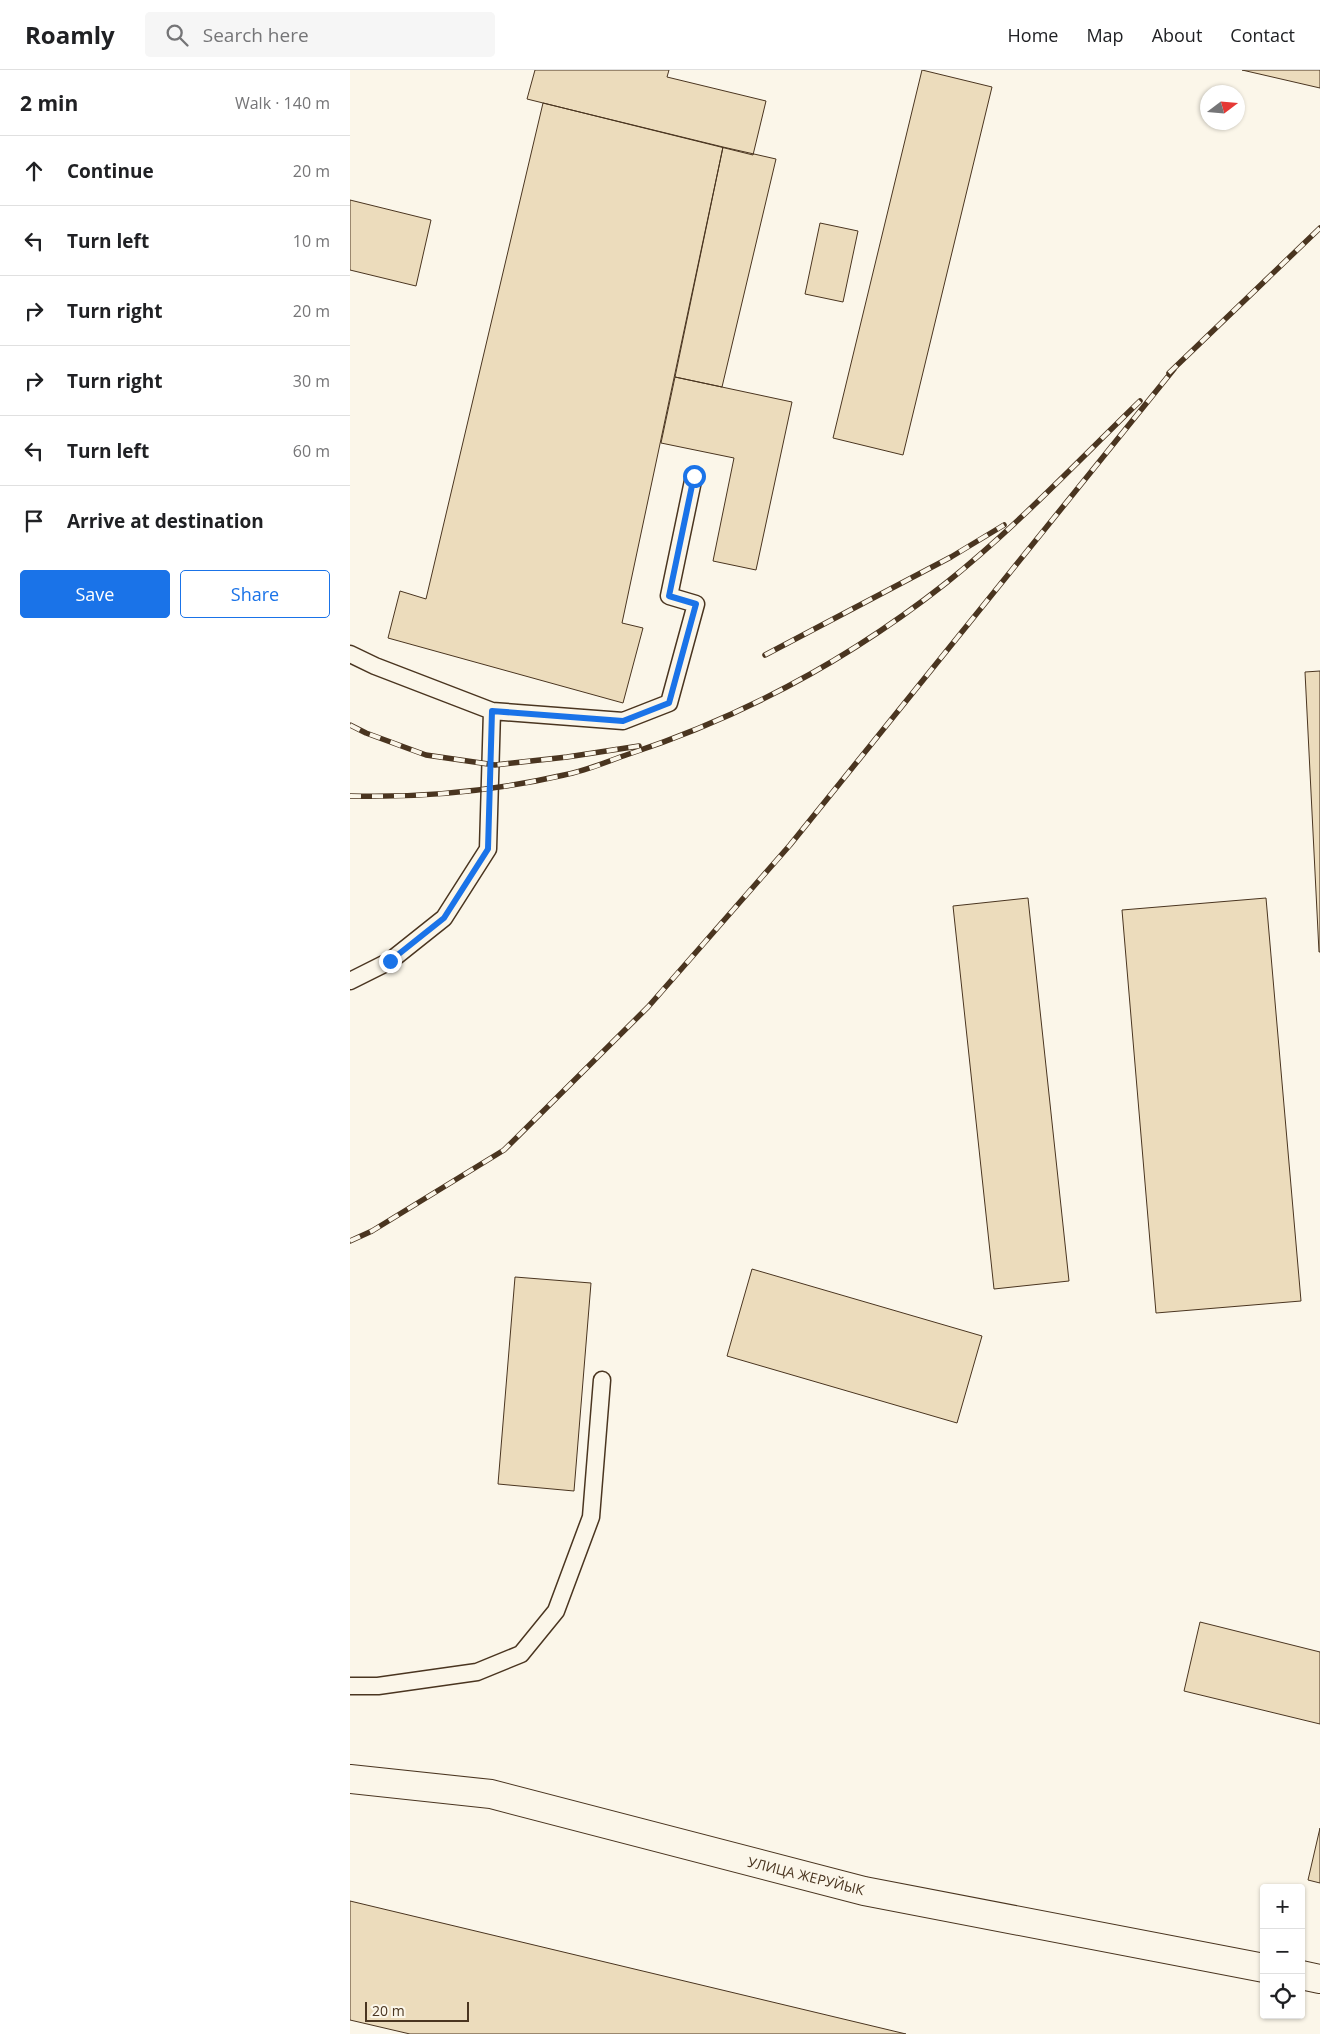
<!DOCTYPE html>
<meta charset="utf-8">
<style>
:root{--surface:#fff;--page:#f6f6f6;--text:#202124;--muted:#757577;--line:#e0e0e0;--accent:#1a73e8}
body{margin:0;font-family:"Open Sans",sans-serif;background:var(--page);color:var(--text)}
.controls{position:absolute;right:15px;bottom:15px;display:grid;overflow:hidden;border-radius:5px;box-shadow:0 1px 4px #0004}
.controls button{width:45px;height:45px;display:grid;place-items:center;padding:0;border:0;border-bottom:1px solid var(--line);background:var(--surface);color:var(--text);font:25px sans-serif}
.compass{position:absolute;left:850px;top:15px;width:45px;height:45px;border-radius:50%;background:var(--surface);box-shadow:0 1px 4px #0004;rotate:74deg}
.scale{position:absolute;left:15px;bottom:12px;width:104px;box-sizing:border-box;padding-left:5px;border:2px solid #4a3520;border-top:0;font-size:14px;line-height:18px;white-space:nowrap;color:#4a3520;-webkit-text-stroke:4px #fbf6e9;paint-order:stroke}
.stop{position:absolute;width:15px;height:15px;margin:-11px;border:4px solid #1a73e8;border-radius:50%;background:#fff}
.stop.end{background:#1a73e8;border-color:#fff;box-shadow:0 1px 5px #0008}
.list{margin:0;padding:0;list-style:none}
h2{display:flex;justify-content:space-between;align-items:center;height:65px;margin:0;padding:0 20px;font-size:21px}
h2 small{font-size:16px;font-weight:400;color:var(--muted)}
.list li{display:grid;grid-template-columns:32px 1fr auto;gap:15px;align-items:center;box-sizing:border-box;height:70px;padding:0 20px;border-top:1px solid var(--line)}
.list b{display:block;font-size:19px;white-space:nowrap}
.list em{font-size:16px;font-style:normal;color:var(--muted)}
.actions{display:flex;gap:10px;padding:15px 20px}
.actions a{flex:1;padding:11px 0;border:1px solid var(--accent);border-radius:5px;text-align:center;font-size:18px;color:var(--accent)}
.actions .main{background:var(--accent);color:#fff}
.icon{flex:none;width:28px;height:28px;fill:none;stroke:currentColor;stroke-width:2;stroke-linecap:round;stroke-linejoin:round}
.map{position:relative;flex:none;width:970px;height:1964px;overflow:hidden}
header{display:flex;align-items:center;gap:30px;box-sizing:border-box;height:70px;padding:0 25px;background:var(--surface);border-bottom:1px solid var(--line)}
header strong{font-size:24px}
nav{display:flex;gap:28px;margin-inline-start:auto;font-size:18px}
.search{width:350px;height:45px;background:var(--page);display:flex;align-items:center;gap:12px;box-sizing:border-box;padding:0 18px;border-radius:5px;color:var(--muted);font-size:19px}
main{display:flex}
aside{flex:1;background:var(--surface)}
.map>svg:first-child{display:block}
.building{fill:#ecdcbc;stroke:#4a3520}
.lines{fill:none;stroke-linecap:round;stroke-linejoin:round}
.service-casing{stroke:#4a3520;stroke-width:19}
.tertiary-casing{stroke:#4a3520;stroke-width:30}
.service{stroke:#fbf6e9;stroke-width:16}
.tertiary{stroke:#fbf6e9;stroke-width:28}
.rail-casing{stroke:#4a3520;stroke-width:5.5}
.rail{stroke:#fbf6e9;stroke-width:4;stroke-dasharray:11;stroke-linecap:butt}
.route{stroke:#1a73e8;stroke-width:6}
.labels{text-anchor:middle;stroke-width:4;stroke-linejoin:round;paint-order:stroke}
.street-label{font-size:14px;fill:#4a3520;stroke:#fbf6e9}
</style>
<header>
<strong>Roamly</strong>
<div class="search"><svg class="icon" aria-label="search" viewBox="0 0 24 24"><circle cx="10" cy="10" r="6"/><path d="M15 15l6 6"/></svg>Search here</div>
<nav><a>Home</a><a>Map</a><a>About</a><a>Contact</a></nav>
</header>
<main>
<aside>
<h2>2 min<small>Walk · 140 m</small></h2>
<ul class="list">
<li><svg class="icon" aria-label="ahead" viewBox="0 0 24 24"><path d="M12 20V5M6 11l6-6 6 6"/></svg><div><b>Continue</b></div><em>20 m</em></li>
<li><svg class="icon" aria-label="left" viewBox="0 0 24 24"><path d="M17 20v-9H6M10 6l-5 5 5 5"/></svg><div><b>Turn left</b></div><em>10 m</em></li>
<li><svg class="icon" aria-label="right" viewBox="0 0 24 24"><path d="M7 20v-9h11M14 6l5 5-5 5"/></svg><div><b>Turn right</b></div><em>20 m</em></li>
<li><svg class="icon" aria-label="right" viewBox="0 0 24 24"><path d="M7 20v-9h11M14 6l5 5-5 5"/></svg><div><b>Turn right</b></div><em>30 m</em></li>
<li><svg class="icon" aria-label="left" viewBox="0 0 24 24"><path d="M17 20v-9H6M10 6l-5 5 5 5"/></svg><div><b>Turn left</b></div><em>60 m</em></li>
<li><svg class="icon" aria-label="arrive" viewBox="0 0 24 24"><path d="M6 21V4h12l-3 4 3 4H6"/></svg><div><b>Arrive at destination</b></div></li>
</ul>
<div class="actions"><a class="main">Save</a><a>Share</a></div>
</aside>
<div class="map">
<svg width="970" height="1964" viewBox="0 0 970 1964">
<rect width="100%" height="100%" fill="#fbf6e9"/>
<!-- building -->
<path class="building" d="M185,0H319L317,7L416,31L403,85L177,29Z
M572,0L642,17L553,385L483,368Z
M892,0H970V18Z
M193,33L373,77L272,553L293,558L273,633L38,568L50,521L76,529Z
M373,77L426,89L372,317L325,307Z
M0,130L81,150L66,216L0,200Z
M470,153L508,161L493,232L455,224Z
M325,307L442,332L406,500L363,491L384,388L311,373Z
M970,601V882H969L955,602Z
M678,828L719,1211L644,1219L603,836Z
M916,828L951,1231L806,1243L772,840Z
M402,1199L632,1266L607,1353L377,1286Z
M165,1207L241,1213L224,1421L148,1414Z
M850,1552L970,1582V1654L834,1621Z
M970,1758V1813L958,1810Z
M0,1831L556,1964H60L0,1950Z"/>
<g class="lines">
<defs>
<path id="service" d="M0,584L25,596L142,641L273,651L319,633L346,534L319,526L344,406
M0,911L40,891L94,848L138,779L142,641
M0,1616H28L127,1602L171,1584L206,1541L241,1447L252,1310"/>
<path id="tertiary" d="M0,1709L141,1724L514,1821L914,1898
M951,1905L970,1909"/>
</defs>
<!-- service casing -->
<use href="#service" class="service-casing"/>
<!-- tertiary casing -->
<use href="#tertiary" class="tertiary-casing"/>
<!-- service -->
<use href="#service" class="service"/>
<!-- tertiary -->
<use href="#tertiary" class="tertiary"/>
<defs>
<path id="rail" d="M819,303L970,158
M415,585L601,487L654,455
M0,655L16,663L76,685L145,695L217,687L289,676
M0,726C72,728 144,721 214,705C236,701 258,691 279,684C394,646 501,588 596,513C665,458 727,392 790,331
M0,1171L22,1161L154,1080L298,937L440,775L824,299"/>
</defs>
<!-- rail casing -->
<use href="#rail" class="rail-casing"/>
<!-- rail -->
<use href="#rail" class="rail"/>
</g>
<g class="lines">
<!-- route -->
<path class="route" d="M40,891L94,848L138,779L142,641L273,651L319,633L346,534L319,526L344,406"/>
</g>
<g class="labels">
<!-- street labels -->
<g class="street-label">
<text transform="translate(456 1806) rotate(14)" y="5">УЛИЦА ЖЕРУЙЫК</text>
</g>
</g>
</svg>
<div class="controls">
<button>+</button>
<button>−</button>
<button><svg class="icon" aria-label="locate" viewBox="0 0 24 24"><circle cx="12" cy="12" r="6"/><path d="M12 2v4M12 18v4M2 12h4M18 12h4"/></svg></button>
</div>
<svg class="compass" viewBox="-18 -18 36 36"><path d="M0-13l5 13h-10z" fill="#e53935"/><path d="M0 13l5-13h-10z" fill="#757577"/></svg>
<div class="scale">20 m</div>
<div class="stop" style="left:344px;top:406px"></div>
<div class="stop end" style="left:40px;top:891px"></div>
</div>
</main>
